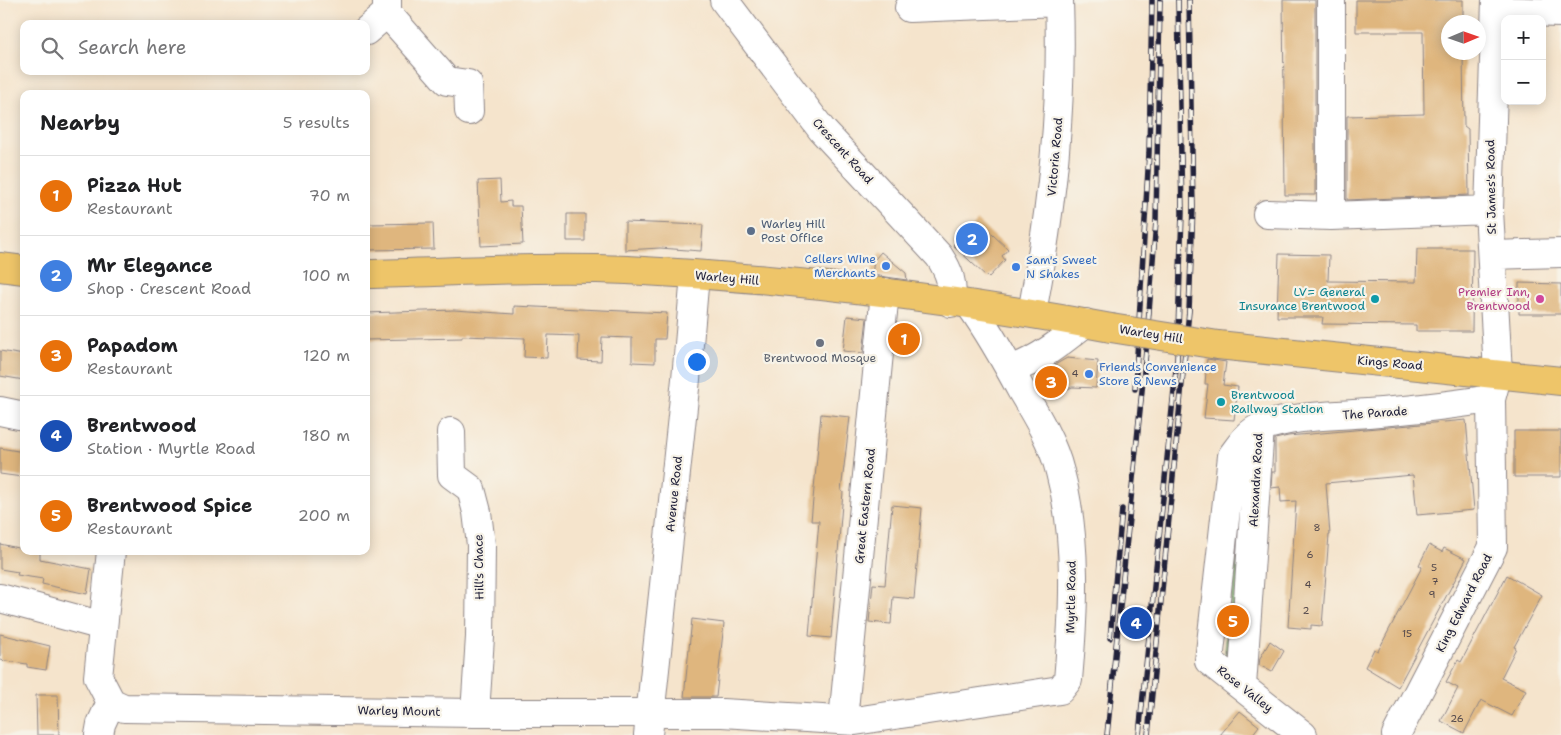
<!DOCTYPE html>
<meta charset="utf-8">
<style>
:root{--surface:#fff;--page:#f6f6f6;--text:#202124;--muted:#757577;--line:#e0e0e0;--accent:#d93025}
body{margin:0;font-family:"Shantell Sans",sans-serif;background:var(--page);color:var(--text)}
.controls{position:absolute;right:15px;top:15px;display:grid;overflow:hidden;border-radius:10px;box-shadow:0 2px 12px #0003}
.controls button{width:45px;height:45px;display:grid;place-items:center;padding:0;border:0;border-bottom:1px solid var(--line);background:var(--surface);color:var(--text);font:25px sans-serif}
.compass{position:absolute;left:1441px;top:15px;width:45px;height:45px;border-radius:50%;background:var(--surface);box-shadow:0 2px 12px #0003;rotate:88deg}
.you{position:absolute;left:696px;top:361px;width:18px;height:18px;margin:-12px;border:4px solid #fff;border-radius:50%;background:#1a73e8;box-shadow:0 0 0 8px #1a73e833}
.badge{display:grid;place-items:center;width:32px;height:32px;border-radius:50%;background:var(--accent);color:#fff;font-size:16px;font-weight:700}
.pin{position:absolute;translate:-50% -50%;border:2px solid #fff;box-shadow:0 1px 5px #0006}
.list{margin:0;padding:0;list-style:none}
h2{display:flex;justify-content:space-between;align-items:center;height:65px;margin:0;padding:0 20px;font-size:21px}
h2 small{font-size:16px;font-weight:400;color:var(--muted)}
.list li{display:grid;grid-template-columns:32px 1fr auto;gap:15px;align-items:center;box-sizing:border-box;height:80px;padding:0 20px;border-top:1px solid var(--line)}
.list b{display:block;font-size:19px;white-space:nowrap}
.list p{margin:0;font-size:16px;white-space:nowrap;color:var(--muted)}
.list em{font-size:16px;font-style:normal;color:var(--muted)}
.icon{flex:none;width:28px;height:28px;fill:none;stroke:currentColor;stroke-width:2;stroke-linecap:round;stroke-linejoin:round}
.map{position:relative;flex:none;width:1561px;height:735px;overflow:hidden}
.search{position:absolute;background:var(--surface);box-shadow:0 2px 12px #0003;left:20px;top:20px;width:350px;height:55px;display:flex;align-items:center;gap:12px;box-sizing:border-box;padding:0 18px;border-radius:10px;color:var(--muted);font-size:19px}
.panel{position:absolute;background:var(--surface);box-shadow:0 2px 12px #0003;left:20px;top:90px;width:350px;height:465px;border-radius:10px}
.map>svg:first-child{display:block}
.forest{fill:#7eb36f;stroke:#506a55}
.building{fill:#dfb67e}
.lines{fill:none;stroke-linecap:round;stroke-linejoin:round}
.minor-casing{stroke:#8c8384;stroke-width:30}
.major-casing{stroke:#8c8384;stroke-width:30}
.minor{stroke:#fff;stroke-width:28}
.major{stroke:#eec569;stroke-width:28}
.rail-casing{stroke:#22223b;stroke-width:5.5}
.rail{stroke:#f7f3e8;stroke-width:4;stroke-dasharray:11;stroke-linecap:butt}
.major-bridge-casing{stroke:#8c8384;stroke-width:30;stroke-linecap:butt}
.major-bridge{stroke:#eec569;stroke-width:28}
.service-dot{fill:#5c6f8a;stroke:#f7f3e8;stroke-width:2}
.shop-dot{fill:#3f7fe0;stroke:#f7f3e8;stroke-width:2}
.culture-dot{fill:#0f9aa8;stroke:#f7f3e8;stroke-width:2}
.hotel-dot{fill:#d1479c;stroke:#f7f3e8;stroke-width:2}
.worship-dot{fill:#6b7280;stroke:#f7f3e8;stroke-width:2}
.labels{text-anchor:middle;stroke-width:4.5;stroke-linejoin:round;paint-order:stroke}
.number-label{font-size:10px;fill:#51474c}
.street-label{font-size:12px;fill:#22223b;stroke:#f7f3e8}
.service-label{font-size:12px;fill:#4e5e75;stroke:#f7f3e8;text-anchor:start}
.shop-label{font-size:12px;fill:#366cbe;stroke:#f7f3e8;text-anchor:start}
.culture-label{font-size:12px;fill:#0d838f;stroke:#f7f3e8;text-anchor:end}
.hotel-label{font-size:12px;fill:#b23c85;stroke:#f7f3e8;text-anchor:end}
.worship-label{font-size:12px;fill:#5b616d;stroke:#f7f3e8}
</style>
<div class="map">
<svg width="1561" height="735" viewBox="0 0 1561 735">
<rect width="100%" height="100%" fill="#f7f3e8"/>
<filter id="ink" filterUnits="userSpaceOnUse"><feTurbulence type="fractalNoise" baseFrequency=".02" numOctaves="2"/><feDisplacementMap in="SourceGraphic" scale="10" xChannelSelector="R" yChannelSelector="G"/><feConvolveMatrix kernelMatrix="1 2 1 2 8 2 1 2 1" color-interpolation-filters="sRGB"/></filter>
<filter id="wash" filterUnits="userSpaceOnUse"><feTurbulence type="fractalNoise" baseFrequency=".0096" numOctaves="4" result="noise"/><feDisplacementMap in="SourceGraphic" scale="20" xChannelSelector="R" yChannelSelector="G"/><feGaussianBlur stdDeviation="1.12" result="paint"/><feColorMatrix in="noise" values="0 0 0 0 0 0 0 0 0 0 0 0 0 0 0 0 0 1.4 0 .05"/><feComposite in="paint" operator="in"/></filter>
<g filter="url(#wash)">
<rect width="100%" height="100%" fill="#f5e4cc"/>
<!-- forest -->
<path class="forest" d="M1247,451L1236,671L1225,661V650Z"/>
<g id="blocks">
<!-- building -->
<path class="building" d="M1283,0H1315V195H1285Z
M1356,0H1463V22H1448V52H1463L1464,126L1468,129L1469,195L1347,200V116L1424,114L1423,32H1356Z
M500,180L501,202L511,201V206H521L523,244L481,246L478,181Z
M567,214H585V241H567Z
M978,221L1008,249L1002,256L1005,260L988,278L953,245Z
M625,222L703,225L701,251L660,248L625,250Z
M433,223L434,249L368,250V224Z
M1417,249H1473L1472,331H1416V325L1322,324L1323,317H1277L1279,254L1329,255L1328,281L1416,282Z
M881,252L906,273L907,280L872,275L874,260Z
M1519,283L1561,284V314H1519Z
M514,306L667,313L665,339H655V363L632,362V338L602,337L601,361L578,360L579,336L548,335L547,358L524,357L525,338L462,336V338L366,340V313L454,310L514,314Z
M847,316L867,318L863,353L843,351Z
M0,351L24,355V380L0,376Z
M1067,358L1098,361L1096,388L1072,387L1054,396L1039,374Z
M1207,359L1226,362L1223,385L1238,387L1234,420L1204,418L1208,384H1205Z
M821,414L850,417L841,491L843,492L831,638L809,636L819,521H811Z
M1466,420L1474,510L1417,515L1413,475L1326,483L1330,535H1329L1322,626L1311,625V629L1288,627L1296,501L1281,502L1280,487L1271,488L1272,472H1275V439L1288,436Z
M1514,431H1561V477H1514Z
M0,448L24,452L22,477L0,474Z
M892,505L922,508L914,599L893,597L891,624L869,622L873,584L885,585Z
M0,544L40,553V559L91,569L87,594L42,584L43,579L17,575L18,572L0,569Z
M1429,545L1442,552L1444,548L1466,559L1398,687L1365,667L1374,649L1378,651L1422,567L1419,565Z
M1507,575L1542,595L1514,647L1516,648L1501,678L1526,690L1512,716L1481,700L1464,733L1441,721L1458,688L1446,682L1458,660L1461,662Z
M692,619L724,623L716,697H684Z
M0,634L50,646L46,670L27,667V664L0,660Z
M1270,641L1284,651L1272,672L1259,665L1260,658Z
M36,695H58L59,735H37Z
M1240,711L1259,726L1252,735H1220Z"/>
</g>
</g>
<g filter="url(#ink)">
<use href="#blocks" fill-opacity="0" stroke="#8c8384" stroke-width="1"/>
<g class="lines">
<defs>
<path id="minor" d="M724,0L822,130L939,256C949,271 954,284 951,303
M909,8L1059,2
M1497,11L1561,13
M387,13L447,81L468,84L469,111
M366,31L387,13V0
M1267,214L1331,216L1489,210
M1331,216V0
M1493,255L1561,253
M1032,313C1052,205 1063,110 1059,0
M1010,370C1039,360 1061,342 1085,323
M0,411L24,416
M451,432L452,475L471,489L477,512L481,545L480,637L475,713
M111,551L98,677L111,702L124,708L475,713H722L855,721L1060,690L1068,680C1074,612 1078,538 1060,472C1053,443 1036,415 1021,390C1005,360 989,332 970,305
M0,598L103,626
M1242,686L1260,427
M843,720L885,292
M99,735L101,724L111,702
M648,735L686,379L695,275
M1303,735L1209,661L1232,456C1240,445 1249,431 1262,427C1294,415 1334,416 1368,413C1410,410 1450,405 1491,399
M1396,735L1493,547L1491,399L1498,373L1489,210L1496,0"/>
<path id="major" d="M0,267L24,270
M366,274C453,272 541,266 627,270C790,278 952,298 1111,328
M1218,345L1561,381"/>
</defs>
<!-- minor casing -->
<use href="#minor" class="minor-casing"/>
<!-- major casing -->
<use href="#major" class="major-casing"/>
<!-- minor -->
<use href="#minor" class="minor"/>
<!-- major -->
<use href="#major" class="major"/>
<defs>
<path id="rail" d="M1135,389L1149,153L1152,0
M1110,638L1122,509
M1107,735L1146,351L1156,221L1160,0
M1139,735L1177,360L1182,213L1178,0
M1148,735L1189,311L1193,207L1189,0"/>
</defs>
<!-- rail casing -->
<use href="#rail" class="rail-casing"/>
<!-- rail -->
<use href="#rail" class="rail"/>
<defs>
<path id="major-bridge" d="M1111,328L1218,345"/>
</defs>
<!-- major-bridge casing -->
<use href="#major-bridge" class="major-bridge-casing"/>
<!-- major-bridge -->
<use href="#major-bridge" class="major-bridge"/>
</g>
</g>
<!-- markers -->
<circle class="service-dot" cx="751" cy="231" r="5"/>
<g class="shop-dot">
<circle cx="886" cy="266" r="5"/>
<circle cx="1016" cy="267" r="5"/>
<circle cx="1089" cy="374" r="5"/>
</g>
<g class="culture-dot">
<circle cx="1375" cy="299" r="5"/>
<circle cx="1221" cy="402" r="5"/>
</g>
<circle class="hotel-dot" cx="1540" cy="299" r="5"/>
<circle class="worship-dot" cx="820" cy="343" r="5"/>
<g class="labels">
<!-- number labels -->
<g class="number-label">
<text x="1075" y="377">4</text>
<text x="1317" y="531">8</text>
<text x="1310" y="558">6</text>
<text x="1434" y="571">5</text>
<text x="1435" y="585">7</text>
<text x="1308" y="588">4</text>
<text x="1432" y="598">9</text>
<text x="1306" y="614">2</text>
<text x="1407" y="637">15</text>
<text x="1457" y="722">26</text>
</g>
<!-- street labels -->
<g class="street-label">
<text transform="translate(843 151) rotate(48)" y="4">Crescent Road</text>
<text transform="translate(1055 157) rotate(-85)" y="4">Victoria Road</text>
<text transform="translate(1491 187) rotate(-91)" y="4">St James's Road</text>
<text transform="translate(727 278) rotate(5)" y="4">Warley Hill</text>
<text transform="translate(1151 334) rotate(9)" y="4">Warley Hill</text>
<text transform="translate(1390 363) rotate(5)" y="4">Kings Road</text>
<text transform="translate(1375 413) rotate(-4)" y="4">The Parade</text>
<text transform="translate(1256 480) rotate(-87)" y="4">Alexandra Road</text>
<text transform="translate(674 494) rotate(-84)" y="4">Avenue Road</text>
<text transform="translate(865 506) rotate(-84)" y="4">Great Eastern Road</text>
<text transform="translate(479 567) rotate(-91)" y="4">Hill's Chace</text>
<text transform="translate(1071 597) rotate(-89)" y="4">Myrtle Road</text>
<text transform="translate(1464 603) rotate(-63)" y="4">King Edward Road</text>
<text transform="translate(1245 689) rotate(38)" y="4">Rose Valley</text>
<text transform="translate(399 711) rotate(1)" y="4">Warley Mount</text>
</g>
<!-- service labels -->
<g class="service-label">
<text x="761" y="228">Warley Hill<tspan x="761" dy="14">Post Office</tspan></text>
</g>
<!-- shop labels -->
<g class="shop-label">
<text x="876" y="263" text-anchor="end">Cellers Wine<tspan x="876" dy="14">Merchants</tspan></text>
<text x="1026" y="264">Sam's Sweet<tspan x="1026" dy="14">N Shakes</tspan></text>
<text x="1099" y="371">Friends Convenience<tspan x="1099" dy="14">Store &amp; News</tspan></text>
</g>
<!-- culture labels -->
<g class="culture-label">
<text x="1365" y="296">LV= General<tspan x="1365" dy="14">Insurance Brentwood</tspan></text>
<text x="1231" y="399" text-anchor="start">Brentwood<tspan x="1231" dy="14">Railway Station</tspan></text>
</g>
<!-- hotel labels -->
<g class="hotel-label">
<text x="1530" y="296">Premier Inn,<tspan x="1530" dy="14">Brentwood</tspan></text>
</g>
<!-- worship labels -->
<g class="worship-label">
<text x="820" y="362">Brentwood Mosque</text>
</g>
</g>
</svg>
<div class="controls">
<button>+</button>
<button>−</button>
</div>
<svg class="compass" viewBox="-18 -18 36 36"><path d="M0-13l5 13h-10z" fill="#e53935"/><path d="M0 13l5-13h-10z" fill="#757577"/></svg>
<div class="you"></div>
<div class="pin badge" style="left:904px;top:339px;background:#e8710a">1</div>
<div class="pin badge" style="left:972px;top:239px;background:#3f7fe0">2</div>
<div class="pin badge" style="left:1051px;top:382px;background:#e8710a">3</div>
<div class="pin badge" style="left:1136px;top:623px;background:#1a4fb4">4</div>
<div class="pin badge" style="left:1233px;top:621px;background:#e8710a">5</div>
<div class="search"><svg class="icon" aria-label="search" viewBox="0 0 24 24"><circle cx="10" cy="10" r="6"/><path d="M15 15l6 6"/></svg>Search here</div>
<section class="panel">
<h2>Nearby<small>5 results</small></h2>
<ul class="list">
<li><span class="badge" style="background:#e8710a">1</span><div><b>Pizza Hut</b><p>Restaurant</p></div><em>70 m</em></li>
<li><span class="badge" style="background:#3f7fe0">2</span><div><b>Mr Elegance</b><p>Shop · Crescent Road</p></div><em>100 m</em></li>
<li><span class="badge" style="background:#e8710a">3</span><div><b>Papadom</b><p>Restaurant</p></div><em>120 m</em></li>
<li><span class="badge" style="background:#1a4fb4">4</span><div><b>Brentwood</b><p>Station · Myrtle Road</p></div><em>180 m</em></li>
<li><span class="badge" style="background:#e8710a">5</span><div><b>Brentwood Spice</b><p>Restaurant</p></div><em>200 m</em></li>
</ul>
</section>
</div>
